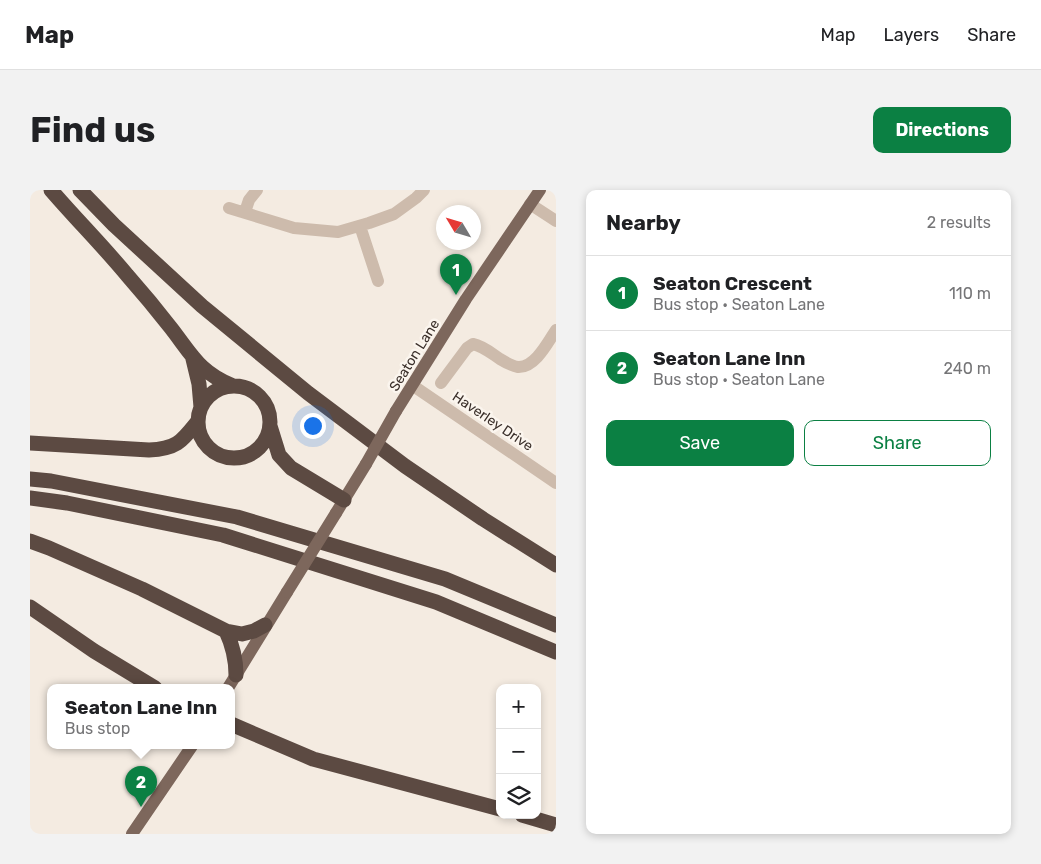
<!DOCTYPE html>
<meta charset="utf-8">
<style>
:root{--surface:#fff;--page:#f2f2f2;--text:#202124;--muted:#757577;--line:#e0e0e0;--accent:#0b8043}
body{margin:0;font-family:Rubik,sans-serif;background:var(--page);color:var(--text)}
.controls{position:absolute;right:15px;bottom:15px;display:grid;overflow:hidden;border-radius:10px;box-shadow:0 2px 8px #0003}
.controls button{width:45px;height:45px;display:grid;place-items:center;padding:0;border:0;border-bottom:1px solid var(--line);background:var(--surface);color:var(--text);font:25px sans-serif}
.compass{position:absolute;left:406px;top:15px;width:45px;height:45px;border-radius:50%;background:var(--surface);box-shadow:0 2px 8px #0003;rotate:308deg}
.you{position:absolute;left:282px;top:235px;width:18px;height:18px;margin:-12px;border:4px solid #fff;border-radius:50%;background:#1a73e8;box-shadow:0 0 0 8px #1a73e833}
.badge{display:grid;place-items:center;width:32px;height:32px;border-radius:50%;background:var(--accent);color:#fff;font-size:16px;font-weight:700}
.pin{position:absolute;translate:-50% -41px;filter:drop-shadow(0 1px 2px #0008)}
.pin::after{content:'';position:absolute;top:26px;width:18px;height:15px;background:inherit;clip-path:polygon(0 0,100% 0,50% 100%)}
.popup{position:absolute;left:17px;top:494px;width:188px;height:65px;box-sizing:border-box;display:grid;place-content:center;border-radius:10px;background:var(--surface);filter:drop-shadow(0 1px 4px #0005);font-size:16px;white-space:nowrap;color:var(--muted)}
.popup b{font-size:19px;color:var(--text)}
.popup::after{content:'';position:absolute;left:50%;top:100%;margin-left:-10px;border:10px solid transparent;border-top-color:var(--surface)}
.list{margin:0;padding:0;list-style:none}
h2{display:flex;justify-content:space-between;align-items:center;height:65px;margin:0;padding:0 20px;font-size:21px}
h2 small{font-size:16px;font-weight:400;color:var(--muted)}
.list li{display:grid;grid-template-columns:32px 1fr auto;gap:15px;align-items:center;box-sizing:border-box;height:75px;padding:0 20px;border-top:1px solid var(--line)}
.list b{display:block;font-size:19px;white-space:nowrap}
.list p{margin:0;font-size:16px;white-space:nowrap;color:var(--muted)}
.list em{font-size:16px;font-style:normal;color:var(--muted)}
.actions{display:flex;gap:10px;padding:15px 20px}
.actions a{flex:1;padding:11px 0;border:1px solid var(--accent);border-radius:10px;text-align:center;font-size:18px;color:var(--accent)}
.actions .main{background:var(--accent);color:#fff}
.icon{flex:none;width:28px;height:28px;fill:none;stroke:currentColor;stroke-width:2;stroke-linecap:round;stroke-linejoin:round}
.map{position:relative;flex:none;width:526px;height:644px;overflow:hidden;border-radius:10px}
header{display:flex;align-items:center;gap:30px;box-sizing:border-box;height:70px;padding:0 25px;background:var(--surface);border-bottom:1px solid var(--line)}
header strong{font-size:24px}
nav{display:flex;gap:28px;margin-inline-start:auto;font-size:18px}
.intro{display:flex;align-items:center;justify-content:space-between;box-sizing:border-box;height:120px;padding:0 30px}
h1{margin:0;font-size:35px}
.button{padding:12px 22px;border-radius:10px;background:var(--accent);color:#fff;font-size:18px;font-weight:700}
main{display:flex;gap:30px;padding:0 30px}
aside{flex:1;background:var(--surface);border-radius:10px;box-shadow:0 2px 8px #0003}
.map>svg:first-child{display:block}
.lines{fill:none;stroke-linecap:round;stroke-linejoin:round}
.minor{stroke:#cdbbac;stroke-width:12}
.major{stroke:#7d675c;stroke-width:12}
.highway{stroke:#5c4a42;stroke-width:15}
.major-bridge{stroke:#7d675c;stroke-width:12}
.labels{text-anchor:middle;stroke-width:5;stroke-linejoin:round;paint-order:stroke}
.street-label{font-size:14px;fill:#3b302b;stroke:#fbf5ee}
</style>
<header>
<strong>Map</strong>
<nav><a>Map</a><a>Layers</a><a>Share</a></nav>
</header>
<div class="intro"><h1>Find us</h1><a class="button">Directions</a></div>
<main>
<div class="map">
<svg width="526" height="644" viewBox="0 0 526 644">
<rect width="100%" height="100%" fill="#f4ebe1"/>
<g class="lines">
<!-- minor -->
<path class="minor" d="M500,14L526,31
M199,18L264,38L308,42L339,33L364,24L386,8L394,0
M215,22L219,10L227,0
M330,36L348,91
M411,193L437,158L443,154C453,156 461,163 470,169C475,172 482,176 488,177C505,178 518,152 526,140
M382,195L526,293"/>
<!-- major -->
<path class="major" d="M366,221L436,109L510,0
M306,323L336,274
M198,498L257,402
M102,644L162,556"/>
<!-- highway -->
<path class="highway" d="M21,0C46,29 73,56 97,85C112,102 127,120 141,138C162,165 169,182 203,196
M50,0L84,35L172,116L278,203L375,276L453,329L526,375
M163,169L169,194L171,217
M168 232a36 36 0 1 1 72 0a36 36 0 1 1-72 0Z
M240,236L249,265L261,278L314,310
M0,253L119,260C147,259 152,251 168,231
M0,289L21,291L207,327L415,389L526,435
M0,308L37,313L193,345L406,412L526,462
M0,351L19,358L112,399L196,441L212,444L224,441L235,435
M0,417L64,461L125,498
M196,441C203,456 206,468 206,485
M201,534L283,569L470,619
M492,625L526,635"/>
<!-- major-bridge -->
<path class="major-bridge" d="M336,274L366,221
M257,402L306,323"/>
</g>
<g class="labels">
<!-- street labels -->
<g class="street-label">
<text transform="translate(384 165) rotate(-58)" y="5">Seaton Lane</text>
<text transform="translate(463 231) rotate(34)" y="5">Haverley Drive</text>
</g>
</g>
</svg>
<div class="controls">
<button>+</button>
<button>−</button>
<button><svg class="icon" aria-label="layers" viewBox="0 0 24 24"><path d="M12 4l9 5-9 5-9-5zM3 14l9 5 9-5"/></svg></button>
</div>
<svg class="compass" viewBox="-18 -18 36 36"><path d="M0-13l5 13h-10z" fill="#e53935"/><path d="M0 13l5-13h-10z" fill="#757577"/></svg>
<div class="you"></div>
<div class="pin badge" style="left:426px;top:105px">1</div>
<div class="pin badge" style="left:111px;top:617px">2</div>
<div class="popup"><b>Seaton Lane Inn</b>Bus stop</div>
</div>
<aside>
<h2>Nearby<small>2 results</small></h2>
<ul class="list">
<li><span class="badge">1</span><div><b>Seaton Crescent</b><p>Bus stop · Seaton Lane</p></div><em>110 m</em></li>
<li><span class="badge">2</span><div><b>Seaton Lane Inn</b><p>Bus stop · Seaton Lane</p></div><em>240 m</em></li>
</ul>
<div class="actions"><a class="main">Save</a><a>Share</a></div>
</aside>
</main>
